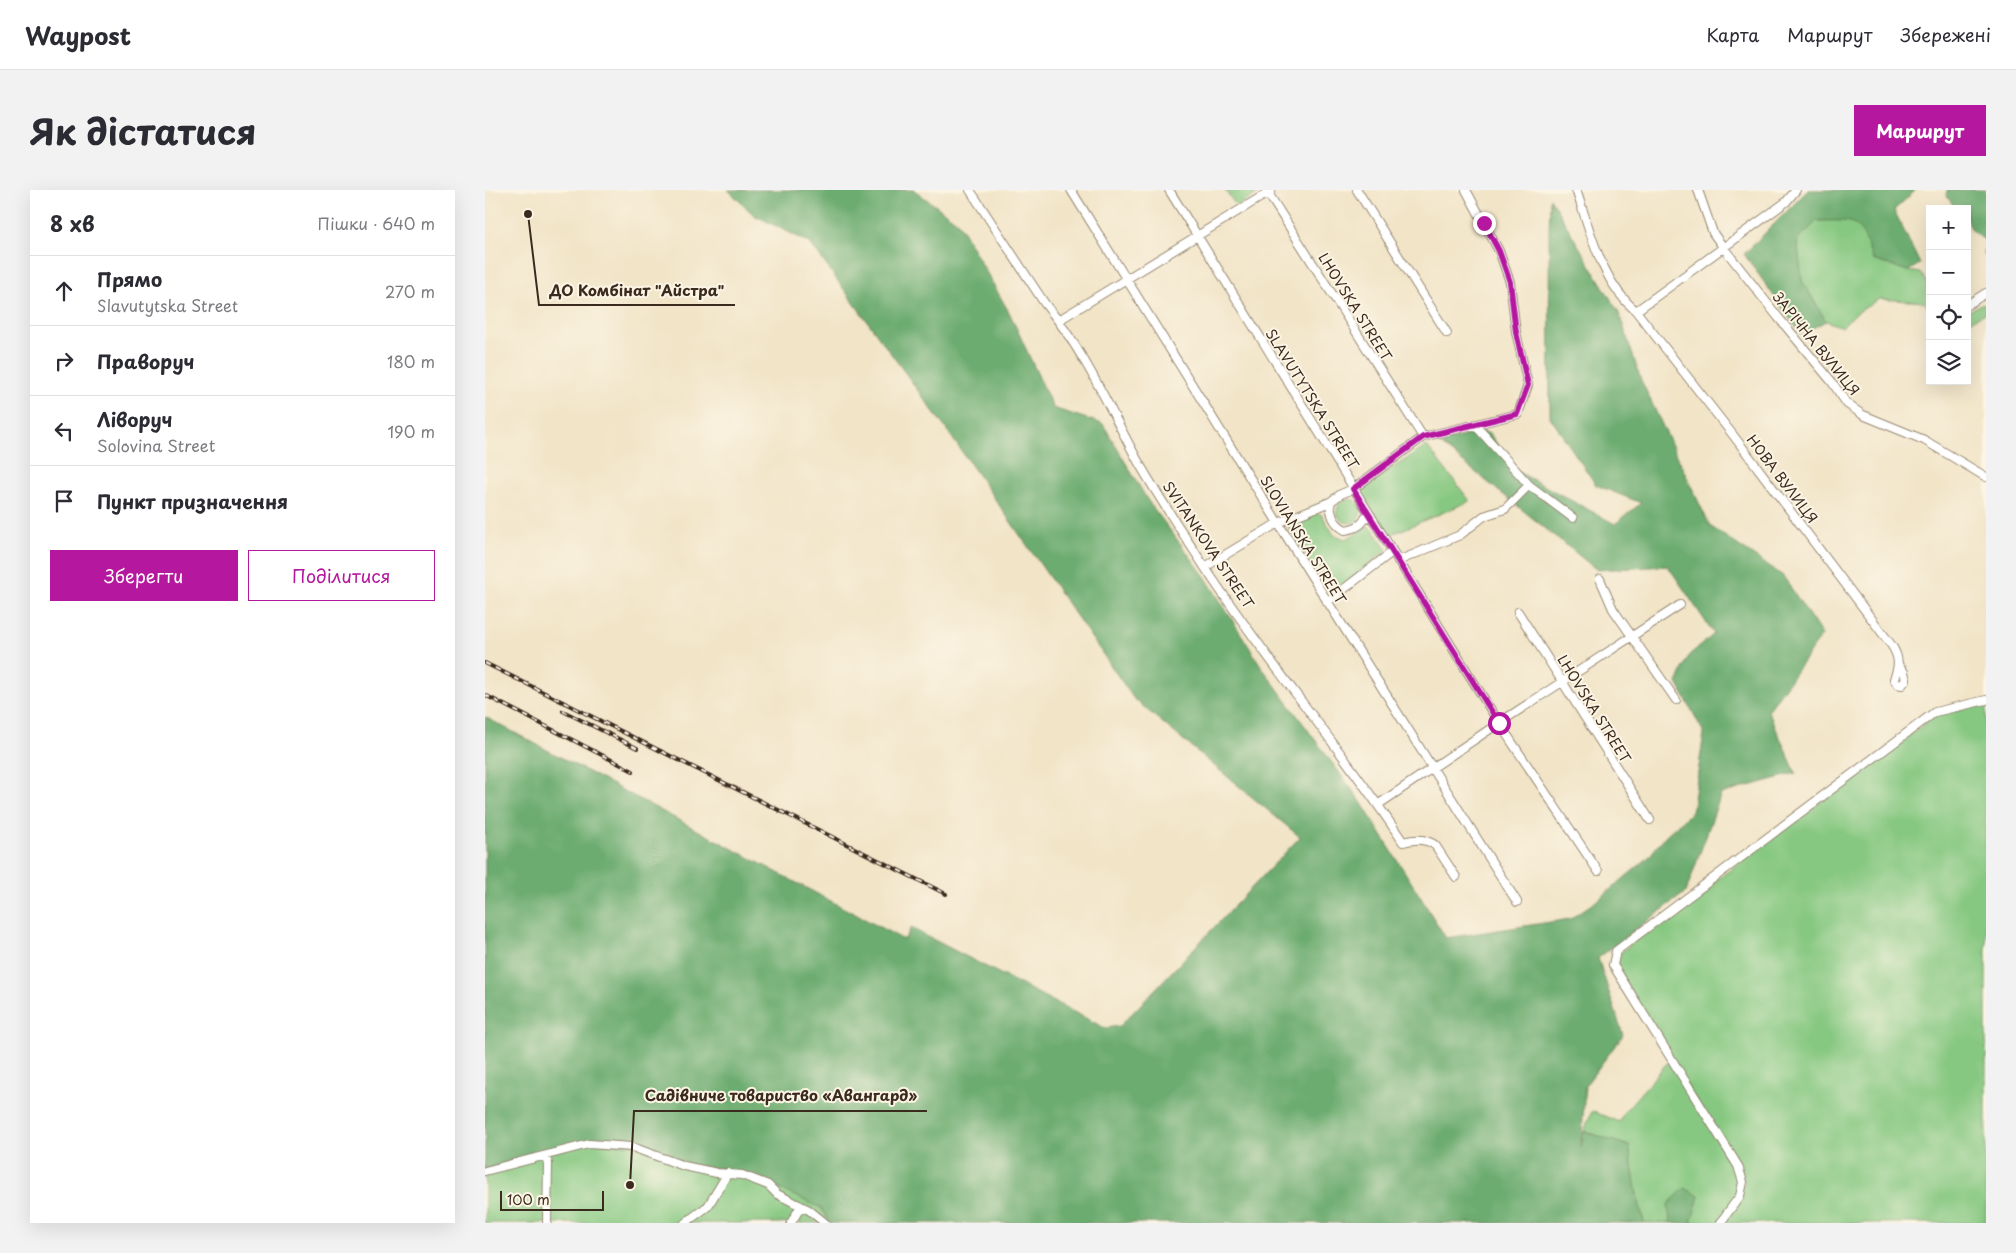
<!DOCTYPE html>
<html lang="uk">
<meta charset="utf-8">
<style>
:root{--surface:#fff;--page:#f2f2f3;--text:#2b2b33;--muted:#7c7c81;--line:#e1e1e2;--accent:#b5179e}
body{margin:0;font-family:"Playpen Sans",sans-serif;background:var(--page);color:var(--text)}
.controls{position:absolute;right:15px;top:15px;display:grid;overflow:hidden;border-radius:0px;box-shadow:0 5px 20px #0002}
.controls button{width:45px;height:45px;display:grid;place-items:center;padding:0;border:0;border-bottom:1px solid var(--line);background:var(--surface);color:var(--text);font:25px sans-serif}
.scale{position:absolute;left:15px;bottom:12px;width:104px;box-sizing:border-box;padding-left:5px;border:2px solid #3b2a1e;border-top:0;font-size:14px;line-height:18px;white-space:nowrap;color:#3b2a1e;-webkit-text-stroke:4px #fcf5e5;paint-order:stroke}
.stop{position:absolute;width:15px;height:15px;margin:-11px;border:4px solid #b5179e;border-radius:50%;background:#fff}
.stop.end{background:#b5179e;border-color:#fff;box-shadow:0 1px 5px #0008}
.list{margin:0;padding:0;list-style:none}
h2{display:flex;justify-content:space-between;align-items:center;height:65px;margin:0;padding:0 20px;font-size:21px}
h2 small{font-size:16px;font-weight:400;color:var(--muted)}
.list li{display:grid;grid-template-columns:32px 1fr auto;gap:15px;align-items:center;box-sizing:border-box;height:70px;padding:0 20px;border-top:1px solid var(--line)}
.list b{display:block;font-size:19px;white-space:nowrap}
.list p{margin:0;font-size:16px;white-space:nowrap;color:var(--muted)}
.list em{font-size:16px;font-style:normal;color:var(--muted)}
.actions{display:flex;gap:10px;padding:15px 20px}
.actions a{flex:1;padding:11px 0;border:1px solid var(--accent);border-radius:0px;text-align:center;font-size:18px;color:var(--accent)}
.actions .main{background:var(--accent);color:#fff}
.icon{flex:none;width:28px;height:28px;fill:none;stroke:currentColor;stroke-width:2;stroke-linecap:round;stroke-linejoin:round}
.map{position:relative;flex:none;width:1501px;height:1033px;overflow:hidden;border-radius:0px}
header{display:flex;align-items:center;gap:30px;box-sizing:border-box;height:70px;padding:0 25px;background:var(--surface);border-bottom:1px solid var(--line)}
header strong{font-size:24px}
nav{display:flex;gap:28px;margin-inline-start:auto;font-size:18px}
.intro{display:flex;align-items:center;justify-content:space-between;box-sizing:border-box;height:120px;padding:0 30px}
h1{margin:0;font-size:35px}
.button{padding:12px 22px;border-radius:0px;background:var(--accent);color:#fff;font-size:18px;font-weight:700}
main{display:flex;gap:30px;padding:0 30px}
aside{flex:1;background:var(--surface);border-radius:0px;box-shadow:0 5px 20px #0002}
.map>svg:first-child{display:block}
.green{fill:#86c881;stroke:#607950}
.forest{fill:#6cac6f;stroke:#546b46}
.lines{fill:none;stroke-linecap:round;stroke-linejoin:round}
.minor-casing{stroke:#968772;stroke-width:10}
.minor{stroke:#fff;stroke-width:8}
.rail-casing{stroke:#3b2a1e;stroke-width:4}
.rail{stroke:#fcf5e5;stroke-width:2;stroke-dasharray:5.5;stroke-linecap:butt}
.route{stroke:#b5179e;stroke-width:6}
.labels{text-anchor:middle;stroke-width:4;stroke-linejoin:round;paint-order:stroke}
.street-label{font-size:14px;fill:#3b2a1e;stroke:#fcf5e5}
.leader{fill:none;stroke:#3b2a1e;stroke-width:2}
.callout-dot{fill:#3b2a1e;stroke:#fcf5e5;stroke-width:2}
.callout-label{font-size:15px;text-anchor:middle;font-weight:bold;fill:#3b2a1e;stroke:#fcf5e5;stroke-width:4;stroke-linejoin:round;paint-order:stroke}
</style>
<header>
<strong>Waypost</strong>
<nav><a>Карта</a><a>Маршрут</a><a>Збережені</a></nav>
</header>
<div class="intro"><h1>Як дістатися</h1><a class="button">Маршрут</a></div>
<main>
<aside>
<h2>8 хв<small>Пішки · 640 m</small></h2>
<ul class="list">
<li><svg class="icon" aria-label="ahead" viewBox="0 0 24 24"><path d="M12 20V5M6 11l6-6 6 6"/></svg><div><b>Прямо</b><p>Slavutytska Street</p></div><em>270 m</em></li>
<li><svg class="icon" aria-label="right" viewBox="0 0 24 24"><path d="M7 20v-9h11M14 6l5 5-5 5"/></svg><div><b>Праворуч</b></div><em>180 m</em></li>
<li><svg class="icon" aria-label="left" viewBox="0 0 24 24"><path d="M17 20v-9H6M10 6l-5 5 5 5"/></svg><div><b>Ліворуч</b><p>Solovina Street</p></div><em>190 m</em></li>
<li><svg class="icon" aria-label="arrive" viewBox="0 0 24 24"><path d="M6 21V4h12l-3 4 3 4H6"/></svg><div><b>Пункт призначення</b></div></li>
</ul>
<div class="actions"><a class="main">Зберегти</a><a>Поділитися</a></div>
</aside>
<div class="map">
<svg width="1501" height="1033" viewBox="0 0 1501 1033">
<rect width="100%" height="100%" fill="#fcf5e5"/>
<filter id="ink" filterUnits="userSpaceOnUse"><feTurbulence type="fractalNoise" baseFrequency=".02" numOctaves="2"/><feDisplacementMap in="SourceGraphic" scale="10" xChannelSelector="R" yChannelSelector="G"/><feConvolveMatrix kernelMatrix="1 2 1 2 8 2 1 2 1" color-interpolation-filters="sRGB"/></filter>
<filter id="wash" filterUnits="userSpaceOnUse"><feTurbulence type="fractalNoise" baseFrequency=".0096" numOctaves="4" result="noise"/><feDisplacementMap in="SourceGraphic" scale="20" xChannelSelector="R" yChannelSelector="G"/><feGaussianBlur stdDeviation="1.12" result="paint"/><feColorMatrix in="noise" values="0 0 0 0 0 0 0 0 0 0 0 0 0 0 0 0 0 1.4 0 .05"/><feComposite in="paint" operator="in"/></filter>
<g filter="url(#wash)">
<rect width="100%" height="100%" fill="#f1e4c7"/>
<!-- green -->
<path class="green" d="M740,0H775L772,4L752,17Z
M1366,30L1378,40L1388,70L1423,81L1436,83L1445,97V120L1439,112L1394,109L1370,124L1357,137L1341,131L1317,91L1312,50L1332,31Z
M1498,113L1501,116V123L1482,132V122Z
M942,256L985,311L905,345L874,299Z
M852 321a12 12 0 1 1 24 0a12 12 0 1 1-24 0Z
M831,323L837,325L849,345L861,349L883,336L889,340L902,360L851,401L844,402L802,336L806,331Z
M1501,513V1033H1236L1260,992L1130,775L1133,764L1451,525Z
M1186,871L1253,978C1260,1005 1248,1012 1233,1033H1206L1214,1006L1184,1014L1185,1033H1159L1151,1000L1144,956L1099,941L1107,921L1134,932L1140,921L1181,874Z
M109,946L245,976L336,1014L360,1033H0V970Z"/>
<!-- forest -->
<path class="forest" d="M243,0H429L473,32L525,124L568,218L618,234L663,311L719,385L778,479L876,612L961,748L1085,729L1114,709L1163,668L1181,645L1207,622L1219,543L1192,493L1204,465L1229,444L1183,376L1112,380L954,253L996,241L1005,244L1030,280L1130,334L1156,313L1111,295L1065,227L1064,43L1065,8L1134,123L1156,190L1225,336L1298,386L1337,445L1283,521L1311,583L1236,604L1201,702L1113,768L1138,845L1100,896L1096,957L1099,941L1144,956L1151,1000L1159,1033H345L336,1018L258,982L208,975L146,955L104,952L0,979V527L419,750L426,738L620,838L635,836L815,647L649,509L459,236L325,53L269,25Z
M1323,0H1428L1429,2L1409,20L1435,74L1423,81L1388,70C1373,29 1376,30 1332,31L1312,50L1317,91L1341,131L1316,144L1259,64Z
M1462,0H1501V68L1499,64L1501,51C1486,40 1482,38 1482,19H1471L1461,5Z
M1200,998L1214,1006L1206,1033H1185L1183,1014Z"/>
</g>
<g filter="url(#ink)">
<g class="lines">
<defs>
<path id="minor" d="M485,0L560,114C599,160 625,220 654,273C674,308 697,342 719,376C781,471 856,557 918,652C930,649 939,648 950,655L971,687
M586,0L793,333L1032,712
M684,0L1014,533L1113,681
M781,0L938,247
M872,0L962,143
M1091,0C1106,42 1116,92 1151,121L1248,245L1407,456C1415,469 1414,476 1409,489L1412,494L1417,495L1421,490L1419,482L1414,476
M1213,0L1228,43L1238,57L1293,127L1347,192L1362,214L1378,225L1439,250L1501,287
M1482,115L1501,103
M1151,121L1301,12L1311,0
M574,130L786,1
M990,235L1044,295L1088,328
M845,312C846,325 848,333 860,340C873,338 879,334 883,322
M913,371L975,345L999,326L1020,319L1044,295
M720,377L793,333L845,312L856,304L868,299L938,247L1033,224L1043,195L1031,142L1025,92L1014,61L981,0
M1115,389L1128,419L1191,510
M842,412L907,362
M1033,422L1165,630
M894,614L1014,533L1195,415
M61,966L63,974L62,1033
M0,981L104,954L147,957L199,976L232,983L257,985L283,995L292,1004L324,1020L340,1033
M200,1033L223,1016L243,983
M306,1033L316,1016
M1235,1033L1255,1006L1258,992L1253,976L1128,775L1131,761L1450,522L1501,510"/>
</defs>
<!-- minor casing -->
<use href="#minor" class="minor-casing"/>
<!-- minor -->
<use href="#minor" class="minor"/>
<defs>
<path id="rail" d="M0,473L461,704
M0,505L148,581
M78,521L152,558"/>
</defs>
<!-- rail casing -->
<use href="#rail" class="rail-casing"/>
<!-- rail -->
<use href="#rail" class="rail"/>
</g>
</g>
<g class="lines" filter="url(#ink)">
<!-- route -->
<path class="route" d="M999,33L1014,61L1025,92L1031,142L1043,195L1032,224L938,247L868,299L1014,533"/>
</g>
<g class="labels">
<!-- street labels -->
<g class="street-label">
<text transform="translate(870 117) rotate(58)" y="5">LHOVSKA STREET</text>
<text transform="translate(1331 154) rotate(51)" y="5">ЗАРІЧНА ВУЛИЦЯ</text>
<text transform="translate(827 209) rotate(58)" y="5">SLAVUTYTSKA STREET</text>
<text transform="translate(1297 289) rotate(53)" y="5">НОВА ВУЛИЦЯ</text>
<text transform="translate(818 350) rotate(58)" y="5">SLOVIANSKA STREET</text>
<text transform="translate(723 355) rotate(56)" y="5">SVITANKOVA STREET</text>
<text transform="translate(1109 519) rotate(58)" y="5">LHOVSKA STREET</text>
</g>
</g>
<!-- callouts -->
<path class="leader" d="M43 24L54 115H250M145 995L149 921H442"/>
<g class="callout-dot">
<circle cx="43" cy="24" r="5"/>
<circle cx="145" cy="995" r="5"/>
</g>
<g class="callout-label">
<text x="152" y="106">ДО Комбінат "Айстра"</text>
<text x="296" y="911">Садівниче товариство «Авангард»</text>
</g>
</svg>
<div class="controls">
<button>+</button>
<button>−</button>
<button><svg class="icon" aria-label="locate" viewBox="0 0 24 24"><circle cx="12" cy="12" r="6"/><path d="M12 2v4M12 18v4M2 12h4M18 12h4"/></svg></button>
<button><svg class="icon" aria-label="layers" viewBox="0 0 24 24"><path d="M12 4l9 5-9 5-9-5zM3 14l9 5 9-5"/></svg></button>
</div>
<div class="scale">100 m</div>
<div class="stop" style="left:1014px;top:533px"></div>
<div class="stop end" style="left:999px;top:33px"></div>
</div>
</main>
